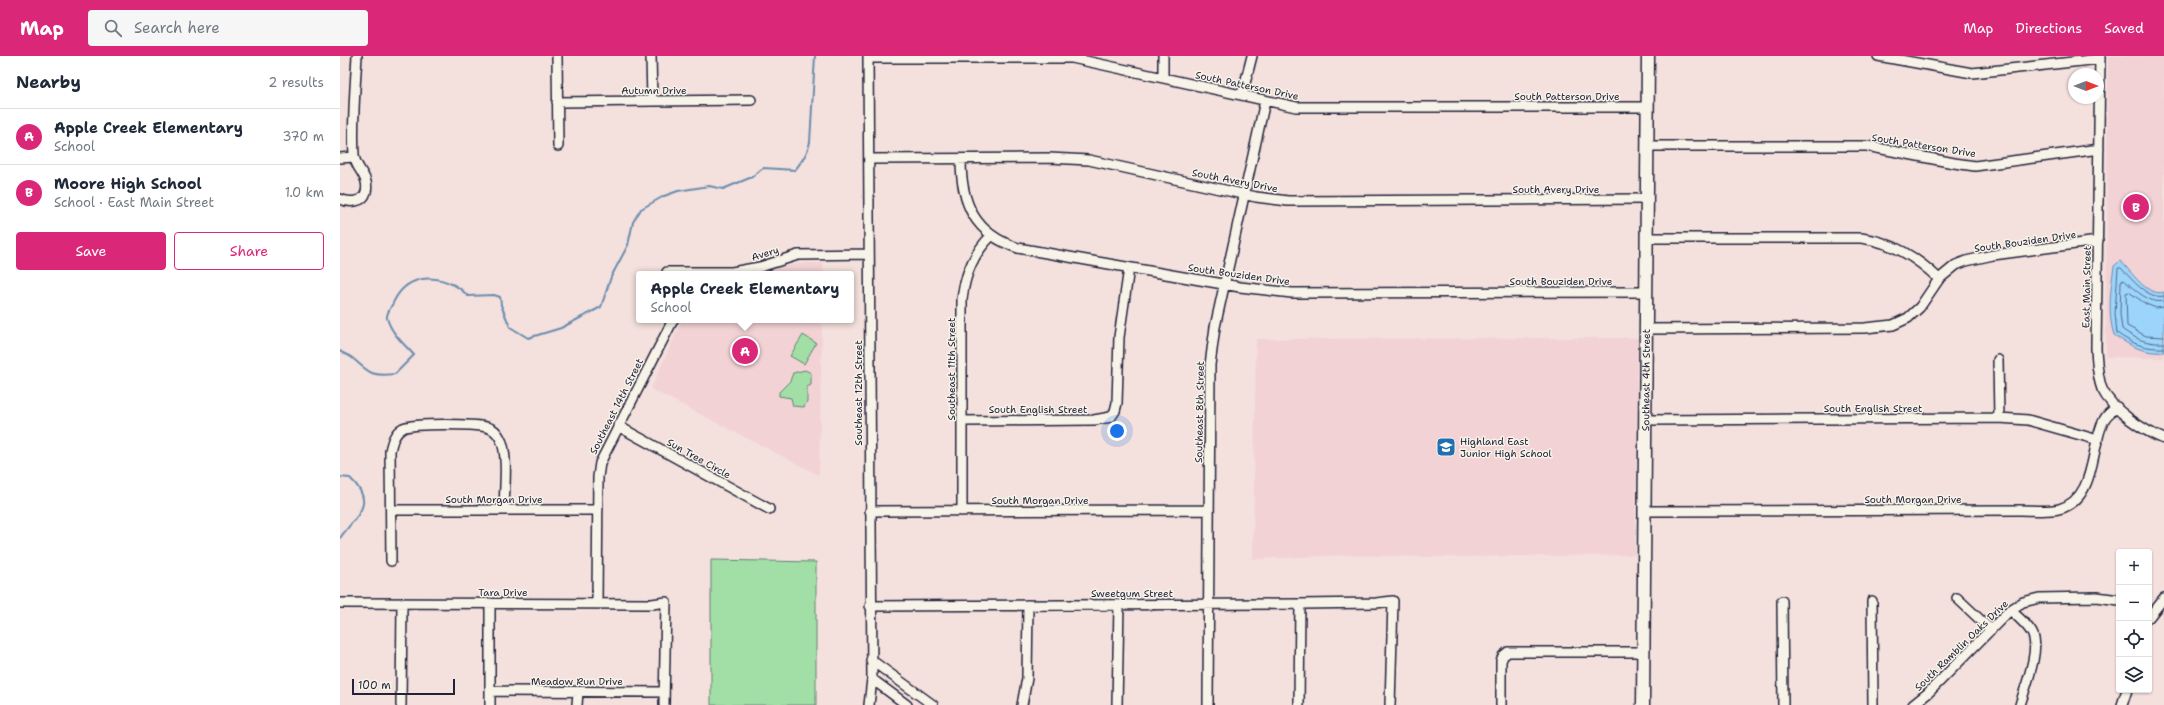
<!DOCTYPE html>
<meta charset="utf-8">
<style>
:root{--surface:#fff;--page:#f6f6f7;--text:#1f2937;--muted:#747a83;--line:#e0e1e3;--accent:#db2777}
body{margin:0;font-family:"Shantell Sans",sans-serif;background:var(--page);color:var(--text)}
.controls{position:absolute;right:12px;bottom:12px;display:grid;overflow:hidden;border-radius:4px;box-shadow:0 1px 3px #0004}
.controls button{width:36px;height:36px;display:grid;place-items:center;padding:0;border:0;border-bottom:1px solid var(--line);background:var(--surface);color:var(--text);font:20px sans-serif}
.compass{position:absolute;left:1728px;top:12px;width:36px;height:36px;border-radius:50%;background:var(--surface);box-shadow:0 1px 3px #0004;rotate:90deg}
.scale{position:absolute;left:12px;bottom:10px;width:103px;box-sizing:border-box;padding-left:4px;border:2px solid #22223b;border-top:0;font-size:11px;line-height:14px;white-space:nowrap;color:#22223b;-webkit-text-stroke:3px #f7f3e8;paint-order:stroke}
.you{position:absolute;left:777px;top:375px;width:14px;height:14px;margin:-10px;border:3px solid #fff;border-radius:50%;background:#1a73e8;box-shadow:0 0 0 6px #1a73e833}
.badge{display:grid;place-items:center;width:26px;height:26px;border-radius:50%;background:var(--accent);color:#fff;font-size:13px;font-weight:700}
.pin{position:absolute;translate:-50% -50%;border:2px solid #fff;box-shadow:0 1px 4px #0006}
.popup{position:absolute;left:296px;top:215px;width:218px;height:52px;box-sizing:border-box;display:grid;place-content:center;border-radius:4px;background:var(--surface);filter:drop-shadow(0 1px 3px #0005);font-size:13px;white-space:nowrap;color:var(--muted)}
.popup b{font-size:15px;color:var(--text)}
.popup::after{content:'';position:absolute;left:50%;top:100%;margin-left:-8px;border:8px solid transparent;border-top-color:var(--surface)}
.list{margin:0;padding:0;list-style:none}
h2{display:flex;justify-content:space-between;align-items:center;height:52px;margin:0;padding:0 16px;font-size:17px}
h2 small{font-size:13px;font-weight:400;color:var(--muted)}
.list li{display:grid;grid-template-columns:26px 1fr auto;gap:12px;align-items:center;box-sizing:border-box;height:56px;padding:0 16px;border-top:1px solid var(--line)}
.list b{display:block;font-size:15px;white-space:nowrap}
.list p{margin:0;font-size:13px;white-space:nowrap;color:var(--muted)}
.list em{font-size:13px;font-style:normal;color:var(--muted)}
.actions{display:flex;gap:8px;padding:12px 16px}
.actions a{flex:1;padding:9px 0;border:1px solid var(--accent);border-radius:4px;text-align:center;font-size:14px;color:var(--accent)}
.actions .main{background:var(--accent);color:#fff}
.icon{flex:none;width:22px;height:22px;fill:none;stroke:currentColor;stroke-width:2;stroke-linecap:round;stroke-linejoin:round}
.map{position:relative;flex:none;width:1824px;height:649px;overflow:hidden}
header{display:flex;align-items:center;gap:24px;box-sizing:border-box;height:56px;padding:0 20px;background:var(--accent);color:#fff}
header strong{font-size:19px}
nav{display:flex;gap:22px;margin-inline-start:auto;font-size:14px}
.search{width:280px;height:36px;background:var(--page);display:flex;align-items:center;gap:10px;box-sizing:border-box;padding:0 14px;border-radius:4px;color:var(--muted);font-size:15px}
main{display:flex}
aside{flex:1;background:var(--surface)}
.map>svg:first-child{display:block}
.built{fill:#f2d2d5}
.green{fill:#a2dfa7;stroke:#628071}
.water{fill:#9cd4fb;stroke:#6b8dae}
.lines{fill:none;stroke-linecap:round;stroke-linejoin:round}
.shore{stroke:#536988;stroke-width:1}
.stream{stroke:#6b8dae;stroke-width:2}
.minor-casing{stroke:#22223b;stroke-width:12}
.major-casing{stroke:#22223b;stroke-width:15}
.minor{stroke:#f7f3e8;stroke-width:9}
.major{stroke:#f7f3e8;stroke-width:12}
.labels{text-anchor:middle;stroke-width:3;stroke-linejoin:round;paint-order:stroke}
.street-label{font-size:10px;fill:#22223b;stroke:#f7f3e8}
.poi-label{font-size:10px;fill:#22223b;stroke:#f7f3e8;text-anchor:start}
</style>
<header>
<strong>Map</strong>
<div class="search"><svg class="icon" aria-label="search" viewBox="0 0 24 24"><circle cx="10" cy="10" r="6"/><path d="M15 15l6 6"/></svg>Search here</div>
<nav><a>Map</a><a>Directions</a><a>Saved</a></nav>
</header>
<main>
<aside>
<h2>Nearby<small>2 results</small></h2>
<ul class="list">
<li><span class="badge">A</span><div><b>Apple Creek Elementary</b><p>School</p></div><em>370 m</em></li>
<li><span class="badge">B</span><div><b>Moore High School</b><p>School · East Main Street</p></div><em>1.0 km</em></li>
</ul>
<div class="actions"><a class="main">Save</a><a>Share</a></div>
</aside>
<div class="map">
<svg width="1824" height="649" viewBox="0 0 1824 649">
<rect width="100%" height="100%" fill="#f4e0dd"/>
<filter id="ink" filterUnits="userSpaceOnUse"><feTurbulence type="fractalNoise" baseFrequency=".025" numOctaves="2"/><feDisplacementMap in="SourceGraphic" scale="8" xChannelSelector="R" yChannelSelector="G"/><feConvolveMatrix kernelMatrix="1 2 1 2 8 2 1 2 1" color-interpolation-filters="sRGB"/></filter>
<g filter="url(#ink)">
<!-- built -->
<path class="built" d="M1768,0H1824V302L1766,301Z
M465,207H483V218H415L441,211Z
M342,264H482L479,419L311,333Z
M1298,282L1295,499L1095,501L1004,499L913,503L916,283Z"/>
<!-- green -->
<path class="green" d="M463,279L476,287L464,308L450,300Z
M465,314L471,317V329L467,331V346L464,351L453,350L451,342L439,340V336L450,325L453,317Z
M371,504L476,506V649H371Z"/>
<!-- water -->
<path class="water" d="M1780,205C1792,215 1806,241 1824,236V296C1805,298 1790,290 1774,279C1767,258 1771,231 1774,210Z"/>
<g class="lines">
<!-- shore -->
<path class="shore" d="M1824,240C1807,244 1791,222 1781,212H1778L1775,258L1777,277C1792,288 1806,293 1824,292
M1824,245C1810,249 1794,233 1784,224L1781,225L1780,258L1782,273C1795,283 1807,288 1824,287
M1824,251L1816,252L1806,248L1789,236L1786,237L1787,270L1806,280L1824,281"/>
<!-- stream -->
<path class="stream" d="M0,295C3,298 7,298 11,301C30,316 29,321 55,318L74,299C64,288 51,277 47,262C46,257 52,250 54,245C66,221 91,217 114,229C119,231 124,236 128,240L154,239L160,241L161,249L170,271L188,282L221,272L261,251L271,221L288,189L293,166L301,153L324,140L338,135L369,130L383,133L412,121L423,112L455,114C462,105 468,97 470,86L475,0
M0,421L10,422C37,448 17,458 0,482"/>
<defs>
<path id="minor" d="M217,0L218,90
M311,0L312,44
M528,0L532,623L529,649
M823,0V22
M1538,0L1632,17L1760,3
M1760,0L1756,293C1757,307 1757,320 1762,333C1772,354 1804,375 1824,383
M528,2H732L956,51H1308
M902,39L912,0
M217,46L411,44
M1308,90H1527L1614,107L1635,110L1759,93
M0,102L14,101
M529,103L709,102L749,104L916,141L948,145L1308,143
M621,104C621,148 635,178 678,192L900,231L952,237L1307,236
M0,143C9,147 23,147 26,136C30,120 15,113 14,99C12,67 15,33 17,0
M1307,182H1521C1552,186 1576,201 1599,223
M327,216H392L420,211L458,199L529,198
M1307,273L1525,272L1553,269L1568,262L1580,251L1599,223L1616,209L1626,205L1653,199L1758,185
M1658,304L1659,362
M1306,364L1659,362L1688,364L1758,384
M622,365L754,364L771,361L775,355L777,347L779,281L789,212
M278,370L429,453
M51,454H258
M530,455L869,454
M622,455V243C625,218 633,198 651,180
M1305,455L1680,454C1693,454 1707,456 1719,453C1757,443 1750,390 1764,364C1767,358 1772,355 1777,351
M51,505L50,395C52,386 54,377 63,372C74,367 134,368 146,371C152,372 157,376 160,382C169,397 164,436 164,454
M1617,542L1651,574
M1442,545L1443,649
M1532,545L1533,649
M0,547L312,548L326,546L324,649
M257,547L258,421L260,407L333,264
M530,550L960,548L1036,547L1053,545L1050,649
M1670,554C1678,561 1687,568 1692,577C1701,593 1685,631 1680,649
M1809,561L1824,542
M531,604L593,649
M532,623L567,649
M150,635L324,636
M61,649L62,547
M150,649V547
M237,649L238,636
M682,649L687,622L688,549
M777,649L779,549
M868,649L870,309L875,271L925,45
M959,649L960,548
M1161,649V605L1163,600L1168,596H1303
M1573,649L1588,637L1670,554L1683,546L1699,542L1757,541L1779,544
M1782,649L1787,634"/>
<g id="major">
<path id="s1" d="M1303,649L1308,0"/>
</g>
</defs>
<!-- minor casing -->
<use href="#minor" class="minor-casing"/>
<!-- major casing -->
<use href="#major" class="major-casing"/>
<!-- minor -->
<use href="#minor" class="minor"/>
<!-- major -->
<use href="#major" class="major"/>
</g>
</g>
<!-- icons -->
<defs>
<symbol id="school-square" viewBox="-11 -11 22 22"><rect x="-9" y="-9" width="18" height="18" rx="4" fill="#1f6fb2" stroke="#f7f3e8"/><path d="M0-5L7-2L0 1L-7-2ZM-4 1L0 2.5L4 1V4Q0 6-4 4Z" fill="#fff"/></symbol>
</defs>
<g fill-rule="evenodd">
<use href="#school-square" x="1095" y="380" width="22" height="22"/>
</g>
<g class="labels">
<!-- street labels -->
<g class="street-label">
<text transform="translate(907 29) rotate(12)" y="4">South Patterson Drive</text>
<text x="314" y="38">Autumn Drive</text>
<text x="1227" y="44">South Patterson Drive</text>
<text transform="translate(1584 89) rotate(9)" y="4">South Patterson Drive</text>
<text transform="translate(895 124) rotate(11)" y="4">South Avery Drive</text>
<text x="1216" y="137">South Avery Drive</text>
<text transform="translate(1685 185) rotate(-8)" y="4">South Bouziden Drive</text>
<text transform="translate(425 197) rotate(-17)" y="4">Avery</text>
<text transform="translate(899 218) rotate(8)" y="4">South Bouziden Drive</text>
<text x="1221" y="229">South Bouziden Drive</text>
<text transform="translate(1746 231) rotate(-89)" y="4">East Main Street</text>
<text transform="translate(611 313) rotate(-90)" y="4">Southeast 11th Street</text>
<text dy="4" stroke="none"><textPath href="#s1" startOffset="325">Southeast 4th Street</textPath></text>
<text transform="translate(518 337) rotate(-90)" y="4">Southeast 12th Street</text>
<text transform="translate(276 350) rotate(-63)" y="4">Southeast 14th Street</text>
<text x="1533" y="356">South English Street</text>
<text x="698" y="357">South English Street</text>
<text transform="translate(859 356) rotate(-89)" y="4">Southeast 8th Street</text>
<text transform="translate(359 402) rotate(29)" y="4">Sun Tree Circle</text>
<text x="154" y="447">South Morgan Drive</text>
<text x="1573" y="447">South Morgan Drive</text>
<text x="700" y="448">South Morgan Drive</text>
<text x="163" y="540">Tara Drive</text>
<text x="792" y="541">Sweetgum Street</text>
<text transform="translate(1621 589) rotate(-44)" y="4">South Ramblin Oaks Drive</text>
<text x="237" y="629">Meadow Run Drive</text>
</g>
<!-- poi labels -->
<g class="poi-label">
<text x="1120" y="389">Highland East<tspan x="1120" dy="12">Junior High School</tspan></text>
</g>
</g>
</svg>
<div class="controls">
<button>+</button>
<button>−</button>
<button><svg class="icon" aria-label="locate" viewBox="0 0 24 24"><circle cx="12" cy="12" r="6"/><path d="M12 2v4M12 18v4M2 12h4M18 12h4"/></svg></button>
<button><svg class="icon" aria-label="layers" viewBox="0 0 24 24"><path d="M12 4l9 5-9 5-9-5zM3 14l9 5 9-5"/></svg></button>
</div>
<svg class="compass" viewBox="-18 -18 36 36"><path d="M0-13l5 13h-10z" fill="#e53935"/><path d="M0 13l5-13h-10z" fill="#747a83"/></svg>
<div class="scale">100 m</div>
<div class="you"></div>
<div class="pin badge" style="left:405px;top:295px">A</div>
<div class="popup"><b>Apple Creek Elementary</b>School</div>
<div class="pin badge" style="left:1796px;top:151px">B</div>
</div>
</main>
